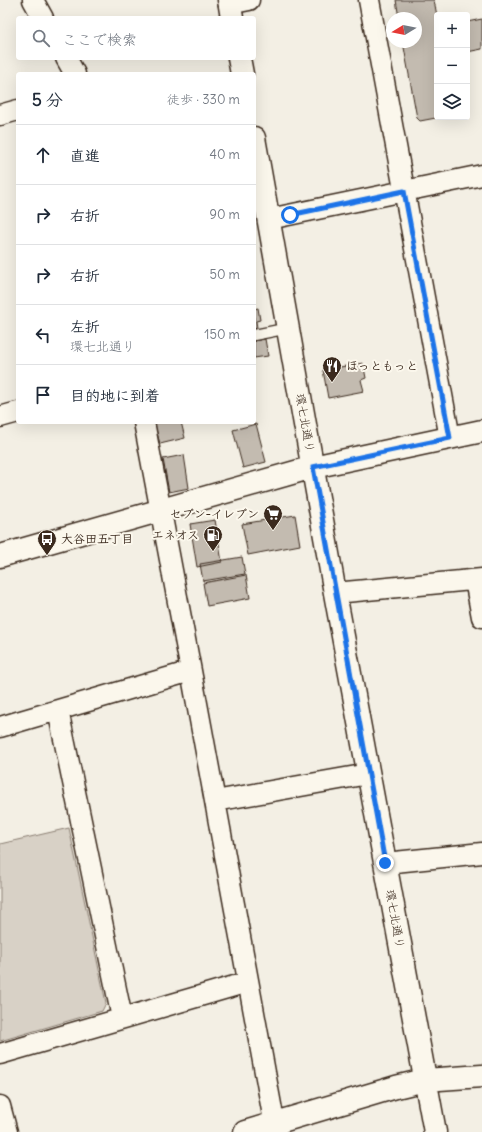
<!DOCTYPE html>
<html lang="ja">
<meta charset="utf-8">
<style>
:root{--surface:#fff;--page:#f6f6f7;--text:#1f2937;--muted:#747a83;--line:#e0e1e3}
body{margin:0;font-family:Delius,"Klee One",sans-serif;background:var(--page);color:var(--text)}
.controls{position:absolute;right:12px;top:12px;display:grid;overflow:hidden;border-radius:4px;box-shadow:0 4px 16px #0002}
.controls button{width:36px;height:36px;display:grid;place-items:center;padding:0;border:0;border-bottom:1px solid var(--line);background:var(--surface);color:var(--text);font:20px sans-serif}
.compass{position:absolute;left:386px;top:12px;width:36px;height:36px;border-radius:50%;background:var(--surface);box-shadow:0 4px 16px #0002;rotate:260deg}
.stop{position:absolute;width:12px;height:12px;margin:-9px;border:3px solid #1a73e8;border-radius:50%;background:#fff}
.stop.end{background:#1a73e8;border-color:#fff;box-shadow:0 1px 4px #0008}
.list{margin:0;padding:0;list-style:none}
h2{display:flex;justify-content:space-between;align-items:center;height:52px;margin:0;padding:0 16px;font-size:17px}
h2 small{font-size:13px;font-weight:400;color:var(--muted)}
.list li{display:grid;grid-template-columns:26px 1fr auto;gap:12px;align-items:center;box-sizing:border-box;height:60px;padding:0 16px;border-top:1px solid var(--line)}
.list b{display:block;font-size:15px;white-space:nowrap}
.list p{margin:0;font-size:13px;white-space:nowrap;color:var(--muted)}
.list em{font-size:13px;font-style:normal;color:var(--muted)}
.icon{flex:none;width:22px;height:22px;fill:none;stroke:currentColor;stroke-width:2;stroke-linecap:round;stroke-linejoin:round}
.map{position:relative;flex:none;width:482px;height:1132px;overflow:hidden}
.search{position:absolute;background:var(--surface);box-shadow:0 4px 16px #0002;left:16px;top:16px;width:240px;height:44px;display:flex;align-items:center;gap:10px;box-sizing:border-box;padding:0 14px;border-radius:4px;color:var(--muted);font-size:15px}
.panel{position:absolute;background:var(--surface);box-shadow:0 4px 16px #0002;left:16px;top:72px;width:240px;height:352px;border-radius:4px}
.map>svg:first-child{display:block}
.park{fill:#d8d1c6;stroke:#8a7e72}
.building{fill:#c3bbb0;stroke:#3b2a1e}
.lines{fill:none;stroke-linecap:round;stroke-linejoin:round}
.service-casing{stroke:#3b2a1e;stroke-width:13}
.minor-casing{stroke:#3b2a1e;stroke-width:23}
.tertiary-casing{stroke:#3b2a1e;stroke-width:25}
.service{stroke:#fbf7ec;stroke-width:10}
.minor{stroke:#fbf7ec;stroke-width:20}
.tertiary{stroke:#fbf7ec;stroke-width:22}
.route{stroke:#1a73e8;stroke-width:5}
.labels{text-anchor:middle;stroke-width:4;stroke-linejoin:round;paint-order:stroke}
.poi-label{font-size:12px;font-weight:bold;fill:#3b2a1e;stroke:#fbf7ec;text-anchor:start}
.street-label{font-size:12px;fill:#3b2a1e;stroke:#fbf7ec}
</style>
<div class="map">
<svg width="482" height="1132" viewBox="0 0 482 1132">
<rect width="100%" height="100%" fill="#f3efe4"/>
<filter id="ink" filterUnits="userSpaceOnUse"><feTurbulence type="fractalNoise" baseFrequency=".025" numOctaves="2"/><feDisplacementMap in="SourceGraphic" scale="8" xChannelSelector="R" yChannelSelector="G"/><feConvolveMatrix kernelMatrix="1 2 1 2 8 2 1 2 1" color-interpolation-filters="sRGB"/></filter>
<g filter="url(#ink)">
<!-- park -->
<path class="park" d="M69,828L106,1003L102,1011L0,1041V844Z"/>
<!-- building -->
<path class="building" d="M396,0H434L437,16V117H441L420,121L417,118L403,42H416V18H399Z
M482,19V49L467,52V22Z
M258,308L260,320L256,321L257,328L254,329V309Z
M265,339L268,356L254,358V341Z
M363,363L366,378L361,380L364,391L328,398L323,370Z
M154,422H181L185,438L160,444Z
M256,424L266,462L243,468L233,430Z
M184,455L189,488L169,492L163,459Z
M295,515L300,545L248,555L242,524Z
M215,520L222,562L197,567L190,524Z
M242,557L245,574L203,581L200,564Z
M246,575L250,598L207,606L203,583Z"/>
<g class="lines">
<defs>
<path id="service" d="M254,335L289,328"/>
<path id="minor" d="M33,0L43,18
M369,0L450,438
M229,4L249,0
M66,58L75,74
M0,115L18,110
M269,219L482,175
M0,417L18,412
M144,422L191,671L276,1132
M475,580L482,617
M335,593L482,579
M58,710L122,1018
M0,727L191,671
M215,801L368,774
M385,863L482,853
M0,1054L248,982
M0,1106L7,1132"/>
<path id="tertiary" d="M229,0L232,18
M239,58L242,74
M254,138L335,593L435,1132
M0,556L313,467L482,431
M245,1132L396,1087L425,1080L482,1076"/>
</defs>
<!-- service casing -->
<use href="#service" class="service-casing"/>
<!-- minor casing -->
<use href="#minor" class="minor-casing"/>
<!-- tertiary casing -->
<use href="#tertiary" class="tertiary-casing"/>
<!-- service -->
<use href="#service" class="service"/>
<!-- minor -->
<use href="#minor" class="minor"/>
<!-- tertiary -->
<use href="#tertiary" class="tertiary"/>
</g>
</g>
<g class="lines" filter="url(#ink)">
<!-- route -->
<path class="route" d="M290,215L404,191L450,438L313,467L385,863"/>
</g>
<!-- icons -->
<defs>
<symbol id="restaurant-pin" viewBox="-11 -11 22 30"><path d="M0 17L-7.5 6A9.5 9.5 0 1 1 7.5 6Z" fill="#3b2a1e" stroke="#fbf7ec"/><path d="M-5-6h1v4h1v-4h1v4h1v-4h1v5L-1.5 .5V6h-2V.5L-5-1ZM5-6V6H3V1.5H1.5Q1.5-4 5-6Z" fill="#fff"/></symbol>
<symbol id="supermarket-pin" viewBox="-11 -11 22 30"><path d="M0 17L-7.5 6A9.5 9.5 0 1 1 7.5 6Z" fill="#3b2a1e" stroke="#fbf7ec"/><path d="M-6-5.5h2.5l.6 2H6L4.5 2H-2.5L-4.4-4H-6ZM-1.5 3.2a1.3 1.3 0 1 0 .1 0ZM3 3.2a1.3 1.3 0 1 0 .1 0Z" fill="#fff"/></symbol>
<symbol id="fuel-pin" viewBox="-11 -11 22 30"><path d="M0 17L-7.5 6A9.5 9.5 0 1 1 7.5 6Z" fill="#3b2a1e" stroke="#fbf7ec"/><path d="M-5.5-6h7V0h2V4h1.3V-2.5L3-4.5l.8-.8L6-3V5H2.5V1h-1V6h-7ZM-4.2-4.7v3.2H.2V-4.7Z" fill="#fff"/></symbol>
<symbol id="bus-pin" viewBox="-11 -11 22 30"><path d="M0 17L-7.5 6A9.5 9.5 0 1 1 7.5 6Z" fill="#3b2a1e" stroke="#fbf7ec"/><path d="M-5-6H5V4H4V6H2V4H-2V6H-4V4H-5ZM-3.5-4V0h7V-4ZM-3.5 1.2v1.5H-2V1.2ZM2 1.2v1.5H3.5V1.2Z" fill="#fff"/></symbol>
</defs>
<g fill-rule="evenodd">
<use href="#restaurant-pin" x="321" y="355" width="22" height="30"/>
<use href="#supermarket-pin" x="262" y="503" width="22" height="30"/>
<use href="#fuel-pin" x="202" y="524" width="22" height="30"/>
<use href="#bus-pin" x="36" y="528" width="22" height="30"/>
</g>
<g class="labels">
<!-- poi labels -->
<g class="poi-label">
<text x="346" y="370">ほっともっと</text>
<text x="259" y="518" text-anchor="end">セブン-イレブン</text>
<text x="199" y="539" text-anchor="end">エネオス</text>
<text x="61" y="543">大谷田五丁目</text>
</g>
<!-- street labels -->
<g class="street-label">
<text transform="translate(305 423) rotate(80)" y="4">環七北通り</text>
<text transform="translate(395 919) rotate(80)" y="4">環七北通り</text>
</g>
</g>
</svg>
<div class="controls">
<button>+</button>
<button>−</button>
<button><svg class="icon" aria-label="layers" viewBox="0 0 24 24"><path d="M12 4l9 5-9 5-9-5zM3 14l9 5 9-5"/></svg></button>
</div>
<svg class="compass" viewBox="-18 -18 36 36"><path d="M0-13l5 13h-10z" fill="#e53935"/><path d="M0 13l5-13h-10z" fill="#747a83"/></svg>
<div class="stop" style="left:290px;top:215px"></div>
<div class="stop end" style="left:385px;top:863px"></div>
<div class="search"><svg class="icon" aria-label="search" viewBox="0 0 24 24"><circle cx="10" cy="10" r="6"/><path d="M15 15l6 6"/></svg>ここで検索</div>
<section class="panel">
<h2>5 分<small>徒歩 · 330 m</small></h2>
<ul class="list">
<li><svg class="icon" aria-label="ahead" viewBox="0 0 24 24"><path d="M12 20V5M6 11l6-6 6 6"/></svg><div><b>直進</b></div><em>40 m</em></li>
<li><svg class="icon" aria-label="right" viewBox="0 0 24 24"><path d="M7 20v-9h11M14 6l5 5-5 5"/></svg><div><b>右折</b></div><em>90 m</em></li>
<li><svg class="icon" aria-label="right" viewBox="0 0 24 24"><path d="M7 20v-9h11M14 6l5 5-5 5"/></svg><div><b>右折</b></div><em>50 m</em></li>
<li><svg class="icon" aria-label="left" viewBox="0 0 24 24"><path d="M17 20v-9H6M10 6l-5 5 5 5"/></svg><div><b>左折</b><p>環七北通り</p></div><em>150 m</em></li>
<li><svg class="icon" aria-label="arrive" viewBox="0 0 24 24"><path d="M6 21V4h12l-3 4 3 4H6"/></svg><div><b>目的地に到着</b></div></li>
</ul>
</section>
</div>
